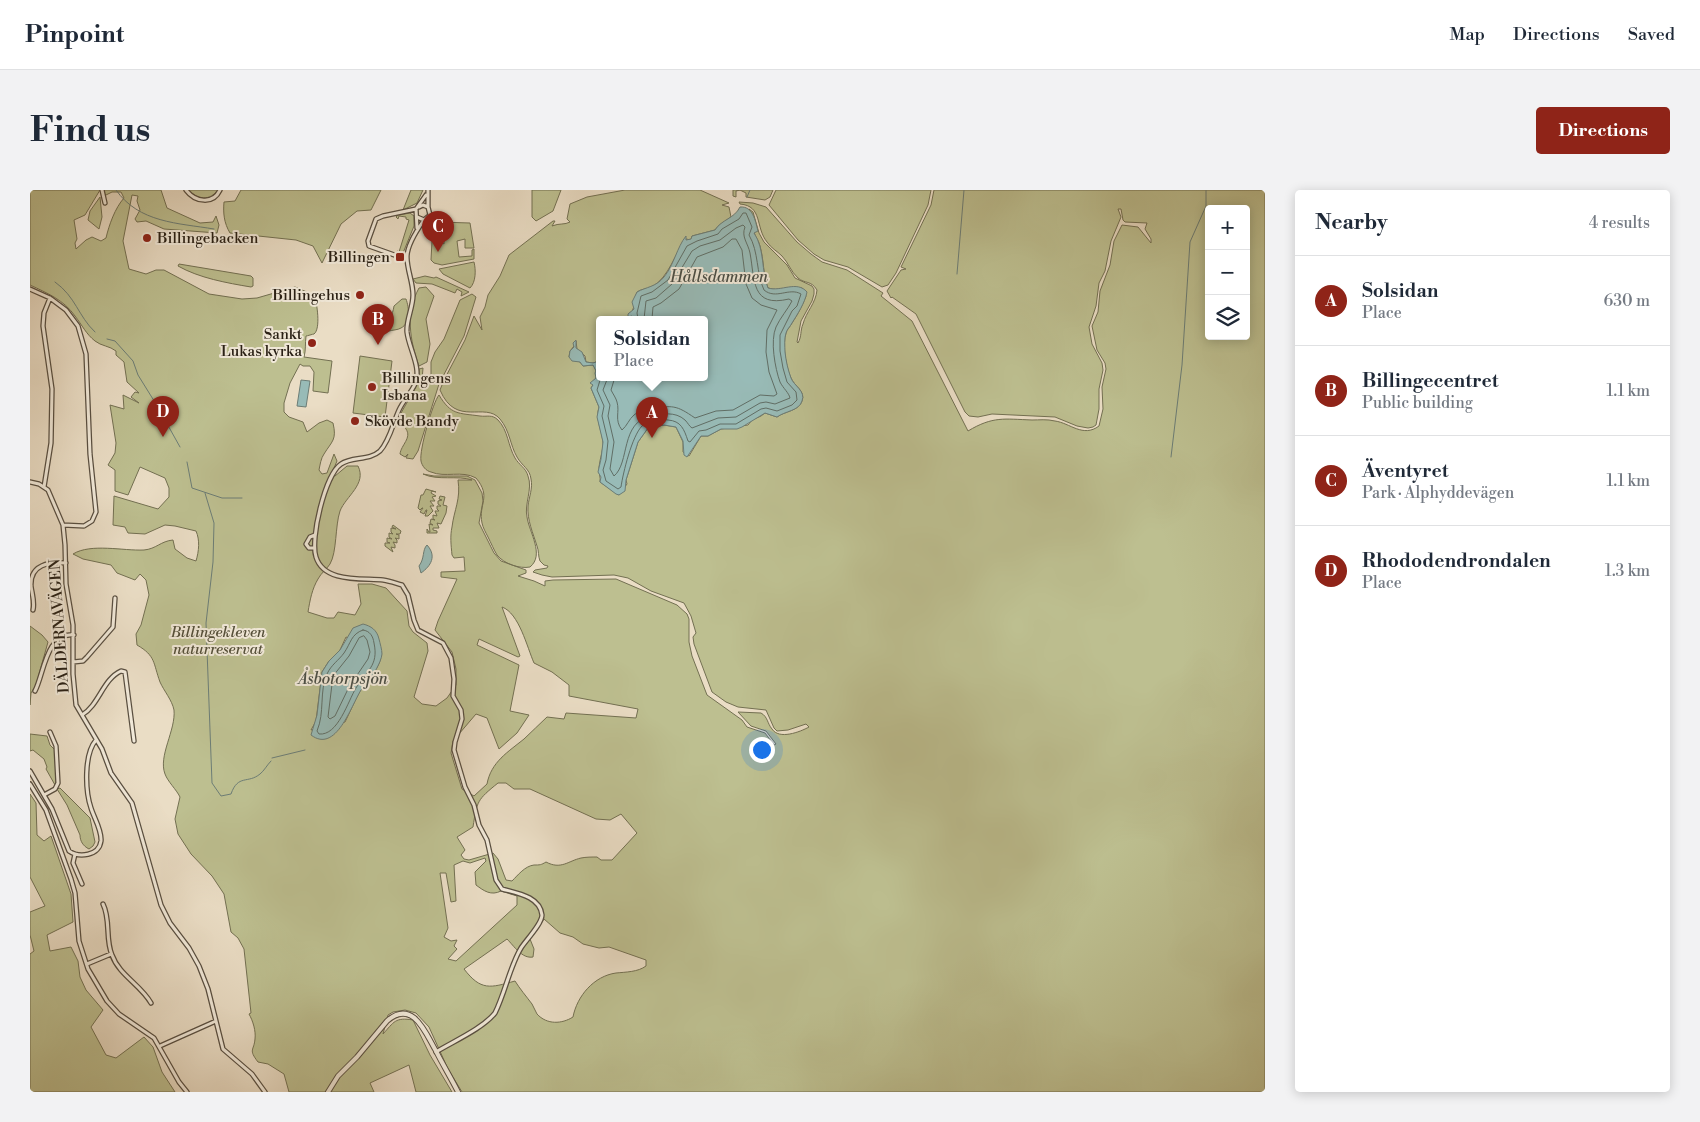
<!DOCTYPE html>
<meta charset="utf-8">
<style>
:root{--surface:#fff;--page:#f2f2f3;--text:#1f2937;--muted:#747a83;--line:#e0e1e3;--accent:#8f2418}
body{margin:0;font-family:"Libre Bodoni",serif;background:var(--page);color:var(--text)}
.controls{position:absolute;right:15px;top:15px;display:grid;overflow:hidden;border-radius:5px;box-shadow:0 2px 12px #0003}
.controls button{width:45px;height:45px;display:grid;place-items:center;padding:0;border:0;border-bottom:1px solid var(--line);background:var(--surface);color:var(--text);font:25px sans-serif}
.you{position:absolute;left:731px;top:559px;width:18px;height:18px;margin:-12px;border:4px solid #fff;border-radius:50%;background:#1a73e8;box-shadow:0 0 0 8px #1a73e833}
.badge{display:grid;place-items:center;width:32px;height:32px;border-radius:50%;background:var(--accent);color:#fff;font-size:16px;font-weight:700}
.pin{position:absolute;translate:-50% -41px;filter:drop-shadow(0 1px 2px #0008)}
.pin::after{content:'';position:absolute;top:26px;width:18px;height:15px;background:inherit;clip-path:polygon(0 0,100% 0,50% 100%)}
.popup{position:absolute;left:566px;top:126px;width:112px;height:65px;box-sizing:border-box;display:grid;place-content:center;border-radius:5px;background:var(--surface);filter:drop-shadow(0 1px 4px #0005);font-size:16px;white-space:nowrap;color:var(--muted)}
.popup b{font-size:19px;color:var(--text)}
.popup::after{content:'';position:absolute;left:50%;top:100%;margin-left:-10px;border:10px solid transparent;border-top-color:var(--surface)}
.list{margin:0;padding:0;list-style:none}
h2{display:flex;justify-content:space-between;align-items:center;height:65px;margin:0;padding:0 20px;font-size:21px}
h2 small{font-size:16px;font-weight:400;color:var(--muted)}
.list li{display:grid;grid-template-columns:32px 1fr auto;gap:15px;align-items:center;box-sizing:border-box;height:90px;padding:0 20px;border-top:1px solid var(--line)}
.list b{display:block;font-size:19px;white-space:nowrap}
.list p{margin:0;font-size:16px;white-space:nowrap;color:var(--muted)}
.list em{font-size:16px;font-style:normal;color:var(--muted)}
.icon{flex:none;width:28px;height:28px;fill:none;stroke:currentColor;stroke-width:2;stroke-linecap:round;stroke-linejoin:round}
.map{position:relative;flex:none;width:1235px;height:902px;overflow:hidden;border-radius:5px}
header{display:flex;align-items:center;gap:30px;box-sizing:border-box;height:70px;padding:0 25px;background:var(--surface);border-bottom:1px solid var(--line)}
header strong{font-size:24px}
nav{display:flex;gap:28px;margin-inline-start:auto;font-size:18px}
.intro{display:flex;align-items:center;justify-content:space-between;box-sizing:border-box;height:120px;padding:0 30px}
h1{margin:0;font-size:35px}
.button{padding:12px 22px;border-radius:5px;background:var(--accent);color:#fff;font-size:18px;font-weight:700}
main{display:flex;gap:30px;padding:0 30px}
aside{flex:1;background:var(--surface);border-radius:5px;box-shadow:0 2px 12px #0003}
.map>svg:first-child{display:block}
.green{fill:#bdbf90;stroke:#737052;fill-rule:evenodd}
.water{fill:#98bbb7;stroke:#6c7d76}
.lines{fill:none;stroke-linecap:round;stroke-linejoin:round}
.shore{stroke:#606e66;stroke-width:1}
.stream{stroke:#6c7d76;stroke-width:1}
.minor-casing{stroke:#594f41;stroke-width:5.5}
.tertiary-casing{stroke:#594f41;stroke-width:6}
.minor{stroke:#f1e9d9;stroke-width:3}
.tertiary{stroke:#f1e9d9;stroke-width:4}
.poi-dot{fill:#8f2418;stroke:#f1e9d9;stroke-width:2}
.labels{text-anchor:middle;stroke-width:4;stroke-linejoin:round;paint-order:stroke}
.poi-label{font-size:15px;fill:#292015;stroke:#f1e9d9;text-anchor:start}
.street-label{font-size:15px;fill:#292015;stroke:#f1e9d9}
.park-label{font-size:15px;font-style:italic;fill:#55503a;stroke:#f1e9d9}
.water-label{font-size:16px;font-style:italic;fill:#4a4e46;stroke:#f1e9d9}
</style>
<header>
<strong>Pinpoint</strong>
<nav><a>Map</a><a>Directions</a><a>Saved</a></nav>
</header>
<div class="intro"><h1>Find us</h1><a class="button">Directions</a></div>
<main>
<div class="map">
<svg width="1235" height="902" viewBox="0 0 1235 902">
<rect width="100%" height="100%" fill="#eaddc5"/>
<filter id="stains"><feTurbulence type="fractalNoise" baseFrequency=".004" numOctaves="4"/><feColorMatrix values="0 0 0 0 .2 0 0 0 0 .09 0 0 0 0 .02 0 0 0 .5 -.17"/></filter>
<radialGradient id="worn" r=".72"><stop offset=".6" stop-color="#630" stop-opacity="0"/><stop offset="1" stop-color="#630" stop-opacity=".3"/></radialGradient>
<!-- green -->
<path class="green" d="M0,0H70L55,25L44,30L47,49L45,53L46,59L56,50L62,47L71,51L76,48C79,35 85,18 94,8L91,2H82L76,5L73,3V0H131L137,18L170,33L183,32L186,26L189,35L187,43L134,39L116,31L107,32L105,29L110,20L107,11L108,6L102,5L93,51L99,79L116,84L126,80H134L179,104L212,109L227,108L265,97L284,105C287,112 291,139 284,144C283,144 277,146 276,146C275,154 276,160 274,167L302,171L298,203L283,201L284,182L280,176H273L270,174L260,193L254,213V222L259,227L273,232L277,242L289,233L297,230L303,233C307,250 302,251 294,264C291,268 290,275 289,280L292,284L297,283L304,264L307,271L301,285L305,286L317,276H328C337,294 316,306 310,321C305,336 307,362 300,374C297,379 291,383 288,389C282,399 280,410 278,422L297,428H304L308,422L325,425L331,414L328,394H342L356,398L377,421L379,436L383,442L397,453L398,461L384,507L392,514L406,516L417,508L426,495V479L422,462L405,440L408,431L427,389L411,387V382L435,381L434,367L424,368L422,365C421,355 420,346 422,337C424,320 431,309 428,290H442C427,285 408,291 393,284L404,286H437L445,290L452,303L453,311L449,333L464,363L471,371L496,380V383L488,386L504,391L515,396V391L523,390L586,389L647,415L657,424L659,429V452L662,466L677,505L712,530L717,537L735,543L744,555L746,554L736,541L721,536L708,522L731,523C738,527 737,533 742,539C749,550 770,542 779,537L776,534L758,540L747,541L744,538L736,520L708,517L696,512L682,502L664,454L663,447L666,443L661,426L654,413L621,401L598,388L584,385L522,387L512,385L503,382L505,380L517,378L518,376L514,375L510,371C508,366 509,361 507,356C503,343 497,330 498,316C499,307 503,298 501,289C500,279 492,276 487,267C480,255 480,241 470,229C455,211 426,238 410,200L414,190L435,150L444,126L452,140L450,127L455,117L458,105L470,86L479,65L523,31H525L522,36C529,33 535,35 540,32L537,29L540,14L557,7L595,0H670L699,13L692,15L699,17L701,27L688,36L685,40L662,46L661,50L656,49C644,64 640,86 622,97C617,99 611,99 607,102C604,108 605,116 602,122L598,124L604,129H570L569,171L563,173L556,172L555,166L547,159L546,151L544,156L540,161L539,167L550,172L553,176L563,175C569,182 566,191 561,198L569,217C565,229 572,240 573,253C573,261 570,268 569,277C568,282 571,287 570,292L589,305L597,294L596,290L608,252L618,238L634,235L646,237L653,252V262L659,266L671,246H678L691,239L718,235L722,230L731,226L735,223L747,227C755,221 769,221 772,211C776,201 764,196 761,188C756,177 752,155 756,143C757,139 760,137 762,133C768,124 772,116 776,106L772,98C759,96 750,102 738,98C733,85 734,70 730,56C729,51 725,47 724,42C722,34 724,26 719,19L723,22L729,43L734,52L757,75L765,88L782,96L784,99V104L782,111L771,131L767,152L768,153C772,146 770,141 773,134C776,122 786,113 787,100C781,90 775,94 768,88C761,82 758,72 752,66C747,61 741,58 737,52C725,37 733,16 710,14L709,12L723,13L736,17L767,52L781,64L792,72L817,80L853,103L851,106L882,131L938,241C963,226 974,229 1002,230C1009,230 1017,229 1025,231C1040,233 1053,248 1069,236L1073,219L1072,197L1076,179L1075,173L1067,160L1062,136L1068,122L1070,101L1080,75L1084,51L1092,35L1108,37L1121,53V49L1115,39L1117,33L1095,32L1093,30L1091,19H1088L1091,27L1081,51L1075,81L1069,93L1066,116L1059,137L1062,154L1072,173L1073,180L1069,199V219L1066,235L1063,237L1058,238L1047,236L1025,227L962,224L948,227L939,226L935,222L886,124L862,107L861,108L857,101L871,80L876,79L871,77L901,15L904,0H1235V902H432L418,879L399,837L386,823L375,820L363,822L358,825L353,844C364,832 365,827 383,830L400,865L422,902H386L379,875L340,893L344,902H259L254,884L238,874L228,872C218,859 224,861 225,849C226,841 223,831 219,824L221,823L214,759L208,748L201,742L194,704L182,686L161,664L148,644L145,629L150,607C146,599 138,592 135,584C128,566 146,540 144,520C142,510 134,501 130,492C123,473 126,466 107,455L106,444L111,435L119,405L116,390L110,384L105,390L87,383L81,375L53,369L43,364C61,353 93,361 114,360C126,359 131,351 143,350L145,359L157,368L166,371C169,361 170,350 166,341L145,336L135,335L115,344L98,343L95,337L83,335L84,306L128,319L139,307V298L135,288L110,277L98,305L85,301V280L78,275L85,263L86,253L80,215L94,219L93,205L109,213L101,207L105,202L109,203L97,192L94,172L86,165V161C80,156 71,156 65,151C56,144 52,135 45,126C34,110 17,103 0,95ZM1179,19H1216V146H1179ZM472,417C489,423 497,457 504,473L522,482L539,495V506L608,519L606,528L536,523L534,529L517,527C509,534 502,542 494,549C478,562 461,572 457,594L444,606L432,599L421,563L423,551L446,524L457,528L469,559L487,543L499,525L480,521L489,475L447,455L449,449L488,467L490,466ZM316,447L351,461C353,477 336,490 329,503C324,512 320,522 315,532L281,540L286,531L292,482L299,471L310,460ZM468,593H476L484,599H500L566,629L580,630L591,624L607,643L582,670H571L567,667C562,667 556,667 551,668C538,671 531,680 516,672C511,675 510,675 504,675C495,676 488,685 482,691L476,690L468,669L463,663L439,670L434,669L431,665L435,660L427,647L443,637C447,611 447,610 468,593ZM455,668L456,671L445,682L446,695C454,701 461,706 471,701L487,706V715L426,771L418,769L427,759L424,756L427,750L421,751L414,747L418,738L410,683H416L421,712L426,711L424,675L433,671L440,673ZM514,729L530,743L543,747L553,754L569,758L579,757L616,770V776C608,782 596,782 586,783C564,786 547,806 543,827C532,834 517,835 507,824C505,821 504,817 502,814C496,806 490,799 485,791C460,798 451,801 434,779L477,749C484,756 492,769 503,767L504,759L500,749Z
M159,0H188C180,11 167,10 159,0Z
M211,0H351L341,20L327,21L311,34L292,73L283,56L266,50L200,43C194,33 193,23 194,12L205,11Z
M381,0H393L387,13L373,20Z
M502,0H531L523,21L506,31L502,27Z
M703,0H743L740,7L735,10L716,7V3L710,0L706,1V7L703,6Z
M746,0H901L898,15L866,83L858,95L852,97L818,77L794,70L784,64L768,50L739,15Z
M70,7L72,27L69,39L58,30L60,21Z
M380,23L384,26V36L373,63L368,64L367,61L369,62L379,30L376,29V27L369,26L368,29L366,27L368,25Z
M408,32L440,33L444,58H435V49L427,51L429,67L442,66V60L444,59V69L412,75L404,73L401,70L402,51L405,48L414,54V50L402,45L400,41Z
M444,72C446,80 446,92 440,98L413,84L409,79Z
M149,74L221,86L223,88V96L221,97C197,93 169,88 148,76Z
M395,86L404,88L406,87L439,102L431,106L432,102L427,99L425,103L402,94L386,93L383,89Z
M396,97L404,106L396,129L400,154L397,172L389,176C380,151 375,123 389,98Z
M442,104L446,107L434,146L409,194L388,261L383,269L376,268L378,264L375,267L370,264C371,255 382,248 376,239C374,235 371,233 369,228C375,212 391,197 389,179L393,178L392,190L394,196L398,195L401,184V172L405,162L414,149L430,110Z
M372,109H376C379,117 381,133 371,138C368,140 362,140 359,141C357,132 363,125 364,116Z
M330,166L362,171L355,227L323,223Z
M409,205C421,225 428,223 450,226C457,227 462,224 468,230C478,240 478,256 485,268C489,275 496,278 498,286C503,299 494,314 497,327C499,342 515,365 500,377C490,379 474,374 467,365C464,360 461,353 458,347C456,343 453,338 452,333C448,314 462,307 446,288C432,280 415,288 401,282C396,281 392,276 391,271C389,260 403,212 409,205Z
M396,299L406,302L402,301L401,303L406,306L402,307L405,311H400L404,316H400L403,321L398,326H395L397,320H396L394,324L390,322L393,318H392L390,320L388,318L391,305H393Z
M410,306L415,307L413,315L417,316L416,323L411,334L407,333L409,338H403V340L407,341V343H397V339L399,342H400L399,334L403,335L400,333L401,329L405,330L403,329V325L407,326L405,321H409L407,319V316H411L408,314V311L412,310L409,309Z
M363,335L371,341L370,344H366L369,345V349L365,348L367,350V353L363,352L365,355V358L361,357L363,362L355,356V353H360L357,352V348L362,349L359,347V343L363,344L361,342V338L366,339L362,337Z
M0,436L12,445L18,452L6,495L1,503L0,515Z
M0,544L17,546L20,555L25,560L26,594L25,595L16,579L17,577L14,569L3,560L0,561Z
M30,598L60,628L65,652L63,656L59,659C53,656 50,651 50,645L37,615L27,599Z
M0,604L6,613L7,645L14,651L21,646L41,704L43,732L17,745L20,761L41,757L48,771L50,787L56,800L73,820L61,837L76,865L86,868L114,847L123,857L132,882L145,902H0V764L4,761L0,745V722L15,716L0,687Z"/>
<!-- water -->
<path class="water" d="M710,17C723,16 725,30 728,41L724,43C735,59 731,81 738,98C751,102 767,90 777,102C775,113 767,125 762,133C760,137 757,139 756,143C754,148 755,157 755,162C756,171 758,180 761,188C764,196 776,201 772,211C769,221 755,221 747,227L735,223L712,237L707,239H691L678,246H671L657,267L654,265L653,251L646,237L634,235L618,238L608,252L596,290L595,301L589,305L586,304L570,292L571,287L568,282L571,269L573,252L567,227L569,217L561,198L563,195L560,193L566,188L565,183L566,181L563,175L553,176L550,172L542,171L539,167L540,161L544,157L543,153L546,150V158L552,162L556,172L563,173L569,171L570,187H674V129H604L602,126L598,127V124L604,119L602,112L607,102C616,97 626,97 634,87C644,75 647,57 656,46V50L661,49L662,46L685,40C692,29 704,29 710,17Z
M271,190L280,191L276,217L267,216Z
M397,355C407,366 401,376 391,383L389,376C395,368 392,360 397,355Z
M333,434C341,436 347,440 349,449C350,453 352,460 352,464C351,473 343,485 338,492C336,495 333,497 331,500C321,516 306,564 281,545L287,525L292,482L299,471L310,460L323,438Z"/>
<g class="lines">
<!-- shore -->
<path class="shore" d="M571,187L567,200L574,216L572,226L578,251L576,270L573,280L576,291L588,299L591,297C593,283 602,246 612,236C617,231 632,229 638,230C651,231 654,239 658,251L660,252L669,241L676,240L690,234H706L731,219L736,218L747,221L762,215L767,210L766,202L757,192L753,178L750,161V145L762,121L767,116L771,104C759,97 746,110 734,100C726,83 729,62 719,45L722,37L716,23H713L709,29L692,39L688,44L667,51L657,56L638,90L622,102L611,106L607,123L608,129
M578,187L573,200L580,215L578,226L584,252L580,279L584,286C600,273 590,232 621,226C632,224 645,221 655,230C658,233 659,236 662,238L688,228L706,227L730,213L736,212L745,214L760,208C759,203 753,198 750,192C745,178 740,151 746,137C750,128 758,119 762,111L759,109C721,118 725,90 720,63C718,53 711,47 715,37L713,35L706,38L690,50L670,56L662,61L642,94L626,108L616,111L614,129
M585,187L581,200C583,204 586,208 587,212C590,222 584,230 592,240C597,236 599,229 604,225C609,221 613,220 619,219C643,215 646,215 665,228L686,221L703,220L730,205L744,206L747,204L739,182L736,162L737,140L747,120L731,115L722,108L716,94L712,60L706,49H702L693,57L667,67L649,99L631,113L623,117L622,129
M333,440C340,441 343,446 344,453C349,476 336,481 326,498C318,511 308,546 289,544L287,541C295,522 289,502 297,484C301,475 309,470 314,463C321,453 321,444 333,440Z
M334,446L337,450L340,462L338,469L319,497L305,526L300,529L298,527L303,486L319,466L329,448Z"/>
<!-- stream -->
<path class="stream" d="M86,0C109,33 148,33 184,39
M717,7L720,0
M927,84L934,0
M25,92C46,107 48,126 65,142
M77,149L85,151L103,171L108,185L126,214L150,257
M1141,267L1152,175L1160,52L1176,16V0
M157,272L162,298L192,308H212
M175,303L184,333L183,372L176,433L182,593L191,606L201,604C208,584 218,594 230,584C234,581 237,575 241,571
M242,568L275,560"/>
<defs>
<path id="minor" d="M72,0L75,13
M156,0C165,12 183,15 190,0
M398,0V17
M386,19L387,38
M387,27L394,30L400,25L398,17L393,15L389,17
M394,30C387,40 377,55 377,67C377,80 383,92 383,105C383,118 376,130 377,142C379,159 392,178 385,194C381,203 373,211 369,220C363,233 360,250 350,261C339,271 322,266 311,274C295,285 280,349 286,367C294,393 332,388 353,390C360,391 365,393 372,395L378,405L384,430L388,440L413,453L421,468L424,489L423,506L431,520L432,529L425,552L424,560L435,597L444,615L449,635L457,650L466,690L472,699C486,703 510,706 512,725C512,734 496,750 491,758C480,776 475,803 465,823C452,839 424,851 406,862
M377,67H370L339,56L338,51L346,29L353,26L386,19L396,5
M0,99L20,108L36,120L48,136L56,164L60,264L66,322L62,331L54,336L33,335
M0,292L9,294L18,300L33,335L35,355L36,394L43,435V484L46,515L72,559L81,583L102,613L131,715L140,733L159,758L169,776L178,799L193,859L222,884L235,902
M14,297L21,253L22,199L13,136L14,123L20,108
M284,358H279L276,354L280,347L285,345
M3,420C5,412 2,404 1,396C0,374 19,372 36,373
M43,472L53,471L57,467L83,437L85,408
M5,501C14,484 16,442 44,445
M52,525C69,515 73,489 91,481L95,482L104,551
M0,581L22,619L39,661C49,668 69,666 71,651C72,640 64,628 61,618C55,600 54,564 66,550
M0,594L16,620L41,689L45,703L49,751L58,779L77,811L89,824L124,848L149,892L157,902
M14,605L25,599L28,593L26,556L20,542
M45,664L43,673L52,694
M73,714C81,730 75,749 82,765C89,785 111,795 121,813
M57,774L81,764
M130,856L186,831"/>
<path id="tertiary" d="M298,902L308,886L327,867L357,831C383,808 396,844 406,861C413,875 421,888 428,902"/>
</defs>
<!-- minor casing -->
<use href="#minor" class="minor-casing"/>
<!-- tertiary casing -->
<use href="#tertiary" class="tertiary-casing"/>
<!-- minor -->
<use href="#minor" class="minor"/>
<!-- tertiary -->
<use href="#tertiary" class="tertiary"/>
</g>
<!-- markers -->
<g class="poi-dot">
<circle cx="117" cy="48" r="5"/>
<rect x="365" y="62" width="10" height="10" rx="2.5"/>
<circle cx="330" cy="105" r="5"/>
<circle cx="282" cy="153" r="5"/>
<circle cx="342" cy="197" r="5"/>
<circle cx="325" cy="231" r="5"/>
</g>
<g class="labels">
<!-- poi labels -->
<g class="poi-label">
<text x="127" y="53">Billingebacken</text>
<text x="360" y="72" text-anchor="end">Billingen</text>
<text x="320" y="110" text-anchor="end">Billingehus</text>
<text x="272" y="149" text-anchor="end">Sankt<tspan x="272" dy="17">Lukas kyrka</tspan></text>
<text x="352" y="193">Billingens<tspan x="352" dy="17">Isbana</tspan></text>
<text x="335" y="236">Skövde Bandy</text>
</g>
<!-- street labels -->
<g class="street-label">
<text transform="translate(29 436) rotate(-94)" y="5">DÄLDERNAVÄGEN</text>
</g>
<!-- park labels -->
<g class="park-label">
<text x="188" y="447">Billingekleven<tspan x="188" dy="17">naturreservat</tspan></text>
</g>
<!-- water labels -->
<g class="water-label">
<text x="689" y="92">Hållsdammen</text>
<text x="313" y="494">Åsbotorpsjön</text>
</g>
</g>
<rect width="100%" height="100%" filter="url(#stains)"/>
<rect width="100%" height="100%" fill="url(#worn)"/>
</svg>
<div class="controls">
<button>+</button>
<button>−</button>
<button><svg class="icon" aria-label="layers" viewBox="0 0 24 24"><path d="M12 4l9 5-9 5-9-5zM3 14l9 5 9-5"/></svg></button>
</div>
<div class="you"></div>
<div class="pin badge" style="left:622px;top:248px">A</div>
<div class="popup"><b>Solsidan</b>Place</div>
<div class="pin badge" style="left:348px;top:155px">B</div>
<div class="pin badge" style="left:408px;top:62px">C</div>
<div class="pin badge" style="left:133px;top:247px">D</div>
</div>
<aside>
<h2>Nearby<small>4 results</small></h2>
<ul class="list">
<li><span class="badge">A</span><div><b>Solsidan</b><p>Place</p></div><em>630 m</em></li>
<li><span class="badge">B</span><div><b>Billingecentret</b><p>Public building</p></div><em>1.1 km</em></li>
<li><span class="badge">C</span><div><b>Äventyret</b><p>Park · Alphyddevägen</p></div><em>1.1 km</em></li>
<li><span class="badge">D</span><div><b>Rhododendrondalen</b><p>Place</p></div><em>1.3 km</em></li>
</ul>
</aside>
</main>
